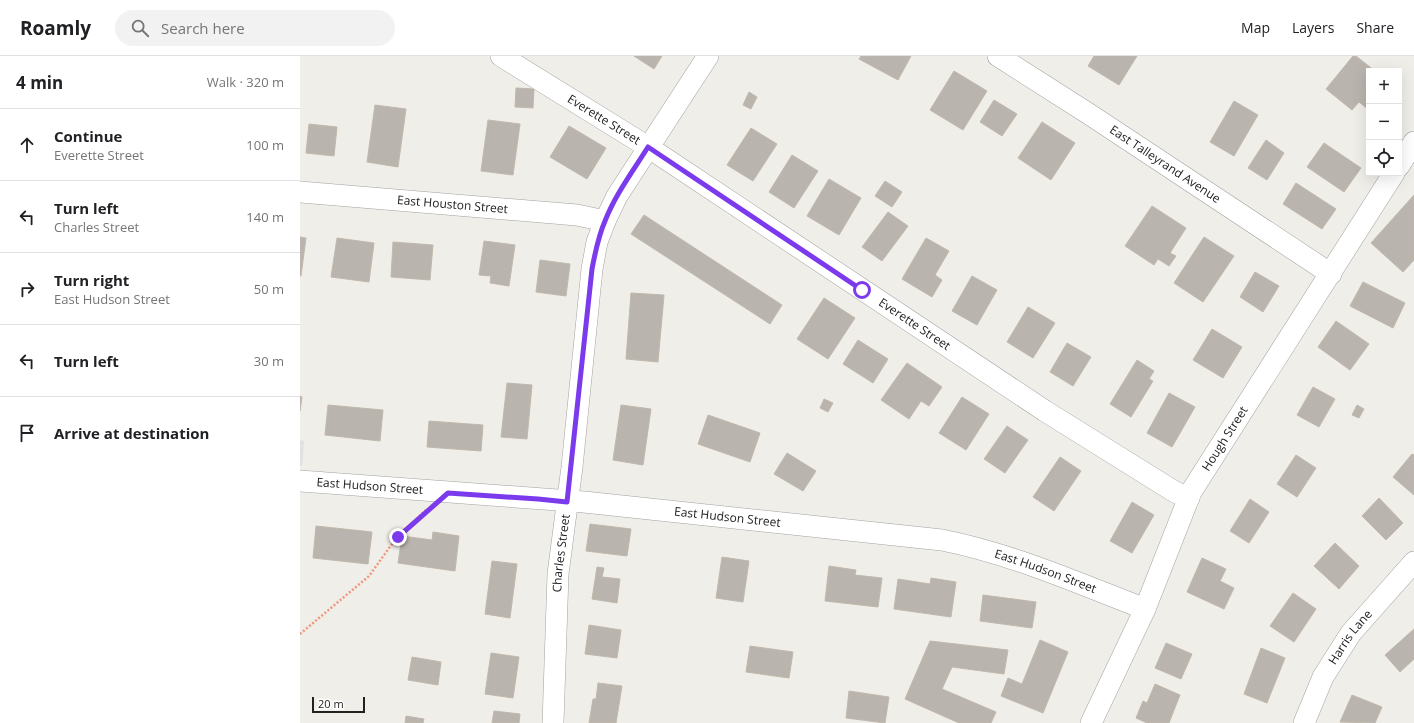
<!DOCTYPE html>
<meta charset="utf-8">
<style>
:root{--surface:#fff;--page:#f2f2f2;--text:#202124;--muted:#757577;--line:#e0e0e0}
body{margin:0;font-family:"Open Sans",sans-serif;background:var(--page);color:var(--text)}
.controls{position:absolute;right:12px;top:12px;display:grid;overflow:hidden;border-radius:0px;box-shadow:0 4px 16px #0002}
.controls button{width:36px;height:36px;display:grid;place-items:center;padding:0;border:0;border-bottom:1px solid var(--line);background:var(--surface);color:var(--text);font:20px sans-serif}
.scale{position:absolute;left:12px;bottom:10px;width:53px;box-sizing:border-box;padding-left:4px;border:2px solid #212121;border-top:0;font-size:11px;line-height:14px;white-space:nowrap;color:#212121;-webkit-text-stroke:3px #fff;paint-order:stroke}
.stop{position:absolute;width:12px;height:12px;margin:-9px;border:3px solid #7c3aed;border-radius:50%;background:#fff}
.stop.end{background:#7c3aed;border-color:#fff;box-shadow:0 1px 4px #0008}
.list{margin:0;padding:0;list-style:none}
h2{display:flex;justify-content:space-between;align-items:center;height:52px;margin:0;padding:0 16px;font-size:17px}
h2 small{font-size:13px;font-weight:400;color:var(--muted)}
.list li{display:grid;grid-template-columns:26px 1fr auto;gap:12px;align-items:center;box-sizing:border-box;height:72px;padding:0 16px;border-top:1px solid var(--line)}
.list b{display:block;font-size:15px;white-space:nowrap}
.list p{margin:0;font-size:13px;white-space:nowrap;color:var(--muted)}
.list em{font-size:13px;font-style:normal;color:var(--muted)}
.icon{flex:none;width:22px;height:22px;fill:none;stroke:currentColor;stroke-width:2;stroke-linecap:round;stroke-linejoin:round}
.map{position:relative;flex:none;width:1114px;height:667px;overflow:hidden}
header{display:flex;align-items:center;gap:24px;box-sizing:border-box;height:56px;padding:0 20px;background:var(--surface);border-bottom:1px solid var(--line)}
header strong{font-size:19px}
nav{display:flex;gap:22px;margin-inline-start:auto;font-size:14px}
.search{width:280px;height:36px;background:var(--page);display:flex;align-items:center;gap:10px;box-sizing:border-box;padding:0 14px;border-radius:22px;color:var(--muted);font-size:15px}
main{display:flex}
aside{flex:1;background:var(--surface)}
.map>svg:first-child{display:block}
.parking{fill:#e1e1e1}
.building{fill:#b9b4ae;stroke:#c1b8ab}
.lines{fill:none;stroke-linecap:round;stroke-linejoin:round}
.minor-casing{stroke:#a2a2a2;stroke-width:22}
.path{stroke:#ef967b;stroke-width:2.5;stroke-dasharray:2 2;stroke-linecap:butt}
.minor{stroke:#fff;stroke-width:21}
.route{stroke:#7c3aed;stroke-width:5}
.labels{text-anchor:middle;stroke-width:3.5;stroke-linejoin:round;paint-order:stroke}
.street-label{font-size:12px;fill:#212121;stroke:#fff}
</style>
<header>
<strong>Roamly</strong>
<div class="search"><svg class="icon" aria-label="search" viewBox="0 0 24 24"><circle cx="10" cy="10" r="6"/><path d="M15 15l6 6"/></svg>Search here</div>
<nav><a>Map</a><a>Layers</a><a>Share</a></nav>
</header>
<main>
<aside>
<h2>4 min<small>Walk · 320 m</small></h2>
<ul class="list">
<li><svg class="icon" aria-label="ahead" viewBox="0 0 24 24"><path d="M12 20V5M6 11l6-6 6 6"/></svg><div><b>Continue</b><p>Everette Street</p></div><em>100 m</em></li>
<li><svg class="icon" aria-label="left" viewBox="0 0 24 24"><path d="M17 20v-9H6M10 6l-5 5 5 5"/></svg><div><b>Turn left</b><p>Charles Street</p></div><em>140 m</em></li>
<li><svg class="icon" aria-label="right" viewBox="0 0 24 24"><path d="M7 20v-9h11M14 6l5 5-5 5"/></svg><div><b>Turn right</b><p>East Hudson Street</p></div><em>50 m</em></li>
<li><svg class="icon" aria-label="left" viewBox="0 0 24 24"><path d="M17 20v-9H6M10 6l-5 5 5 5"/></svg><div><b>Turn left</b></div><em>30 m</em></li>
<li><svg class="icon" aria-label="arrive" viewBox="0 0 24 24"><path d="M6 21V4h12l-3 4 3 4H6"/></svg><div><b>Arrive at destination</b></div></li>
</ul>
</aside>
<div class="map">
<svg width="1114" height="667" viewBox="0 0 1114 667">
<rect width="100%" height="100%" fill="#f0eee8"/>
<!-- parking -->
<path class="parking" d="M0,384L4,385L2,410H0Z"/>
<!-- building -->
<path class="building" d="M334,0H362L354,13Z
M561,0H611L598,24L559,3Z
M794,0H837L819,29L788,10Z
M1053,0H1056L1075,15H1069V54L1059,46L1052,54L1026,33Z
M654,15L687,35L663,74L630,54Z
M216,32L234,33L233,52L215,51Z
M449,36L457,41L451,53L443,49Z
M694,44L717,58L702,80L680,66Z
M934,45L958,59L934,100L910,86Z
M75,49L106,53L98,111L67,106Z
M188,64L220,68L213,119L181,115Z
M742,66L775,87L751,124L718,102Z
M9,68L37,71L34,100L6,97Z
M269,70L306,92L287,123L250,101Z
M451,72L477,88L453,125L427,109Z
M966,84L984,97L967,124L948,112Z
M1024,87L1061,112L1044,136L1007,111Z
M492,99L518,115L494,152L469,136Z
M529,123L561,142L539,179L507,160Z
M585,125L602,136L592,151L575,140Z
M996,127L1036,153L1022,173L983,148Z
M1114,139V204L1103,216L1071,187Z
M852,150L886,172L870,197L876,200L869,210L858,203L854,209L825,190Z
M588,156L608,170L582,205L562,191Z
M344,159L482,249L470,268L331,178Z
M0,181L6,182L1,220H0Z
M904,181L934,200L903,246L874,227Z
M37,182L74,187L69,226L31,221Z
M626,182L649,195L635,219L642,224L632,241L602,223Z
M184,185L215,189L209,230L190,227L191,220L179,219Z
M93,186L133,189L130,224L91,221Z
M240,204L270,208L266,240L236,236Z
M955,216L979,230L963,256L940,241Z
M672,220L697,234L677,269L652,255Z
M1063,226L1105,247L1093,272L1050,250Z
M331,237L364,239L358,306L326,303Z
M524,242L555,262L528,303L497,283Z
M728,251L755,267L733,302L707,286Z
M1036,265L1069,288L1050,314L1018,291Z
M912,273L942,291L923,322L893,304Z
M558,284L588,303L573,327L543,308Z
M767,287L791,301L773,330L750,316Z
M837,304L854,315L849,323L853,325L831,361L810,348Z
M607,307L642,331L629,350L621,345L609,363L581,344Z
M207,327L232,329L227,383L201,381Z
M1013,331L1035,343L1019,371L997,359Z
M869,337L895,351L872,391L847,377Z
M0,340L2,341L0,355Z
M662,341L689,358L666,394L639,377Z
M524,343L533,347L528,356L520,352Z
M28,349L83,354L80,385L25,379Z
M321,349L351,353L343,409L313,404Z
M1057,349L1064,353L1059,362L1052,359Z
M408,359L460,377L450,406L398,388Z
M129,365L183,369L181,395L127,391Z
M707,370L728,384L705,417L684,403Z
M487,397L516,415L503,435L474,418Z
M1112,398L1114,399V439L1093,421Z
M996,399L1016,412L997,441L977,428Z
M760,401L781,415L754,455L733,441Z
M1079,442L1103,467L1086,484L1062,460Z
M950,443L969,456L949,487L930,475Z
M832,446L854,459L832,497L810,485Z
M290,468L331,473L327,500L286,495Z
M16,470L72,476L68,508L13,502Z
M133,476L159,480L155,515L98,507L102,480L132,484Z
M1035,487L1059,510L1039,533L1014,510Z
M422,501L449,505L443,546L416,542Z
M902,502L926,513L920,525L934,532L924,553L887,536Z
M192,505L217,508L210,562L185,558Z
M529,510L556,514L555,519L582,522L578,551L525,545Z
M297,511L304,512L302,521L320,523L317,547L292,543Z
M631,522L656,526L651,561L594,553L598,523L630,528Z
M993,537L1016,553L994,586L970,570Z
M683,539L736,546L732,572L680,565Z
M289,569L321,574L317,602L285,598Z
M1114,573V603L1100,616L1085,599Z
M740,584L768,596L743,657L701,640L708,622L722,628Z
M630,585L708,594L704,618L652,611L642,633L696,656L691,667H659L605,643Z
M866,587L892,598L881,623L855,612Z
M450,590L493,596L489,622L446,616Z
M961,592L985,602L967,647L944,638Z
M191,597L219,601L213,642L185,638Z
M112,601L141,606L138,629L108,624Z
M298,627L322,630L316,667H289L293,643H296Z
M855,628L880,639L869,667H847L836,662L843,645L847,647Z
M549,635L589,641L585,667L546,662Z
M1052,639L1082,651L1075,667L1040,666Z
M194,655L220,658L219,667H192Z
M106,660L124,663L123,667H105Z"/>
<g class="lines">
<defs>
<g id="minor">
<path id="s1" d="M201,0L348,91L745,355L875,436L889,442"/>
<path id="s2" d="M698,0L789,58L1031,218"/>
<path d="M1099,110L1114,86"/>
<path id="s3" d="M0,136L277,159L305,165"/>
<path id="s4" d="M0,425L284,446L642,484C712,498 778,527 845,553"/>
<path id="s5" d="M253,667L258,518L272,411L292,213L297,186L305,165L317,140L408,0"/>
<path id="s6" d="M791,667L845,553L891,436L1094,117"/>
<path id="s7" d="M1004,667L1023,621L1051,577L1114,506"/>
</g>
</defs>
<!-- minor casing -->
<use href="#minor" class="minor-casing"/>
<!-- path -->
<path class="path" d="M0,578L69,520L97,481L127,453"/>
<!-- minor -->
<use href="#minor" class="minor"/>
</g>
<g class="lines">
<!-- route -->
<path class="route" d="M98,481L148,437L238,443L267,446L292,213C295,197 298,181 305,165C315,139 333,115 348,91L562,234"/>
</g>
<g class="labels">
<!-- street labels -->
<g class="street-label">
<text dy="4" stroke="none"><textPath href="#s1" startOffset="121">Everette Street</textPath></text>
<text dy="4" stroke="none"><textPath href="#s2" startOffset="199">East Talleyrand Avenue</textPath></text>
<text dy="4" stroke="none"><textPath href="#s3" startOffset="153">East Houston Street</textPath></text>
<text dy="4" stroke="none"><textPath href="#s1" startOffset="493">Everette Street</textPath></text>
<text dy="4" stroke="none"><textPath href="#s6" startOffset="315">Hough Street</textPath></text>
<text dy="4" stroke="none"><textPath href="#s4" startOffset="70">East Hudson Street</textPath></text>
<text dy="4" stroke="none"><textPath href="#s4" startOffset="429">East Hudson Street</textPath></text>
<text dy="4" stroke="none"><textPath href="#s5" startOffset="170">Charles Street</textPath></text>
<text dy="4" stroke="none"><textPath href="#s4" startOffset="753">East Hudson Street</textPath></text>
<text dy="4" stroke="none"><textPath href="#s7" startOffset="98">Harris Lane</textPath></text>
</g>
</g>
</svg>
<div class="controls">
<button>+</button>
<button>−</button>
<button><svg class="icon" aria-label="locate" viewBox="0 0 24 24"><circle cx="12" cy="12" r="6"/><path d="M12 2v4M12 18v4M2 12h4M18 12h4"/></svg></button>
</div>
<div class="scale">20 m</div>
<div class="stop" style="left:562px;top:234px"></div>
<div class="stop end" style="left:98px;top:481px"></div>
</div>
</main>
